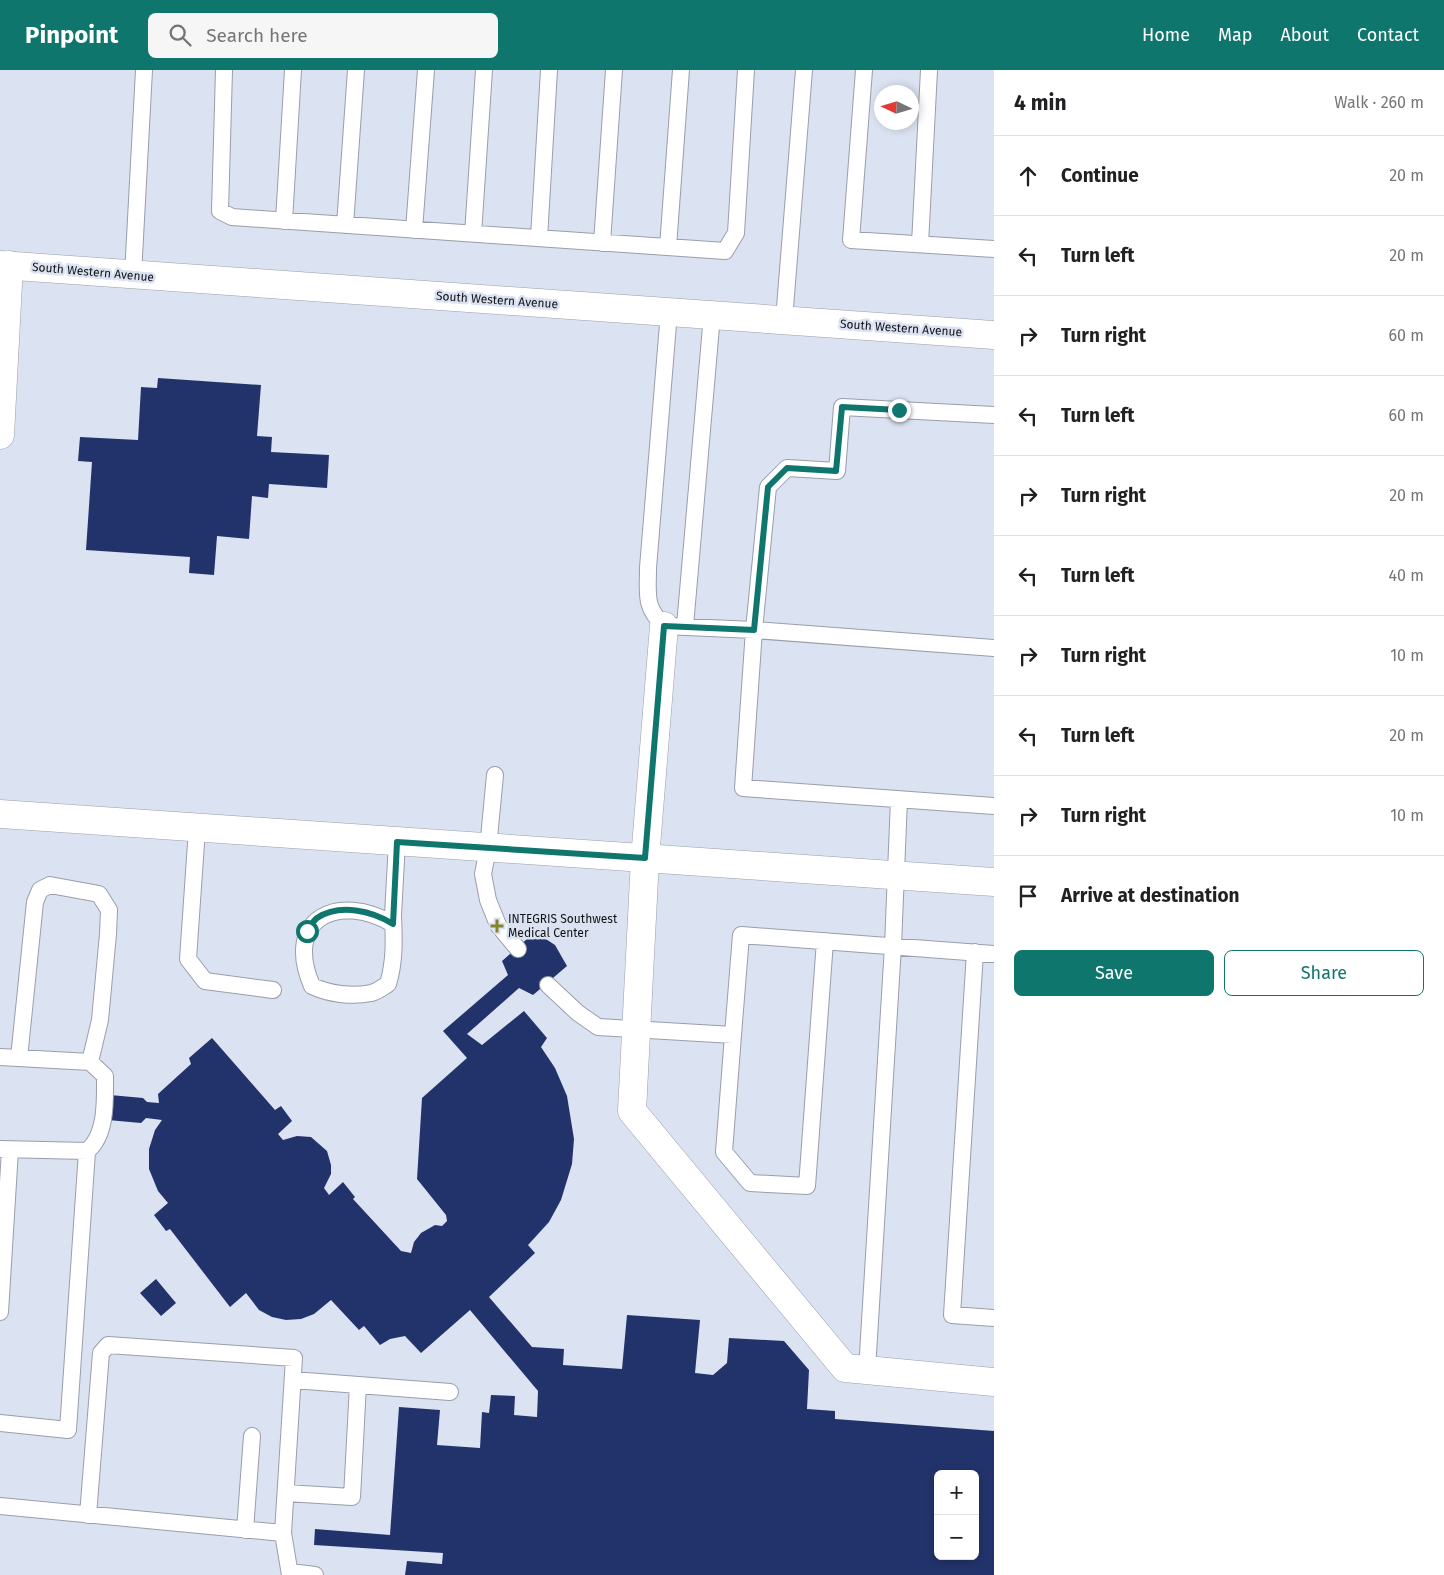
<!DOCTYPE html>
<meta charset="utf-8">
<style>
:root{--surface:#fff;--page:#f6f6f6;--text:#202124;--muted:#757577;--line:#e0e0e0;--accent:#0f766e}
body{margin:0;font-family:"Fira Sans",sans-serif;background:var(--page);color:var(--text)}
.controls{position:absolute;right:15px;bottom:15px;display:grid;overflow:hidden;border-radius:8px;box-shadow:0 2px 8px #0003}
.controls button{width:45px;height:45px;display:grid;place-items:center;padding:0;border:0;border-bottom:1px solid var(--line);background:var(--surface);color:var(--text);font:25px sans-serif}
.compass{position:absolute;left:874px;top:15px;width:45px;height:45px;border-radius:50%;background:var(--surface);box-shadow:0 2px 8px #0003;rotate:274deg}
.stop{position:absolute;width:15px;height:15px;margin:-11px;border:4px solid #0f766e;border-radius:50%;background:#fff}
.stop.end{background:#0f766e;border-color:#fff;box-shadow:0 1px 5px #0008}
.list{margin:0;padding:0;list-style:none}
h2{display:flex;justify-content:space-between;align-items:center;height:65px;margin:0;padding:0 20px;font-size:21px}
h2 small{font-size:16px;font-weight:400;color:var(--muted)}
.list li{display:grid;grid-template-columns:32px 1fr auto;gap:15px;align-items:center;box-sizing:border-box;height:80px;padding:0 20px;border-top:1px solid var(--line)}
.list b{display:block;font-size:19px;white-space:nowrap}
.list em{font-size:16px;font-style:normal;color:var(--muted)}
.actions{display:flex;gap:10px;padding:15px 20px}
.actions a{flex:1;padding:11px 0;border:1px solid var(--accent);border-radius:8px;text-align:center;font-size:18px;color:var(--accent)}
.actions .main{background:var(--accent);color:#fff}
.icon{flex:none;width:28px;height:28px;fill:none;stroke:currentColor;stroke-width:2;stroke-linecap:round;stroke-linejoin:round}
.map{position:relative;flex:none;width:994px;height:1505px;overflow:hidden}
header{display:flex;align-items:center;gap:30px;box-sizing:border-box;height:70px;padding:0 25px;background:var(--accent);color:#fff}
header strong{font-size:24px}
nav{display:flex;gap:28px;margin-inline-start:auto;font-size:18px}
.search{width:350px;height:45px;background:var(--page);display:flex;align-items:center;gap:12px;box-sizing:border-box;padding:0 18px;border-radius:8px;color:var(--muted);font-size:19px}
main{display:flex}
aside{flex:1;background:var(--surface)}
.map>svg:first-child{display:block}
.building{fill:#22336b;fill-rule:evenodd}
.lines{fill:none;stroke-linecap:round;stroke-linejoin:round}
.service-casing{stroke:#989eac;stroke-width:18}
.minor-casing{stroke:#989eac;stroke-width:29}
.secondary-casing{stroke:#989eac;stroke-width:29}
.service{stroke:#fff;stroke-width:16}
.minor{stroke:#fff;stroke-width:28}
.secondary{stroke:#fff;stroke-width:28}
.route{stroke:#0f766e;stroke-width:6}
.poi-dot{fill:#83842d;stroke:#dbe2f1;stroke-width:2}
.labels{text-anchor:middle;stroke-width:5;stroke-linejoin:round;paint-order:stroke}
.street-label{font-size:12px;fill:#101217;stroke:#dbe2f1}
.poi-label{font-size:12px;fill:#101217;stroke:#dbe2f1;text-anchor:start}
</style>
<header>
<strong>Pinpoint</strong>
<div class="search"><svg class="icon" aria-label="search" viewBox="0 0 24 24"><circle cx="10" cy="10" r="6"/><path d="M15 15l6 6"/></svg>Search here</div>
<nav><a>Home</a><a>Map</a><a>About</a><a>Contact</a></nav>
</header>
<main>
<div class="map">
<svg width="994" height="1505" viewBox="0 0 994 1505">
<rect width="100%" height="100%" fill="#dbe2f1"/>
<!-- building -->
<path class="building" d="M158,308L261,315L257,366L272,367L271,382L329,385L327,418L269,414L268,428L252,426L249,469L217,466L214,505L189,503L190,487L86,480L92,392L78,391L80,367L138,370L141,317L157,318Z
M535,862L555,875L567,896L533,925L519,918L467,964L482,975L524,941L547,968L541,977L555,998L567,1026L574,1069L572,1094L561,1130L549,1152L528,1175L535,1183L489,1227L532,1277L564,1279L563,1295L622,1299L627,1245L700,1250L695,1303L713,1305L727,1293L729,1268L784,1271L809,1300L807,1339L835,1341V1349L994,1361V1505H405L407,1491L442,1494L443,1483L314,1475L315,1459L390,1465L399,1337L440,1340L437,1375L480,1378L482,1342L489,1343L491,1325L515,1326L514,1345L537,1347L538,1321L470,1240L421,1283L405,1266L390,1269L380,1275L364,1256L359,1260L331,1230L314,1244L301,1249L286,1250L272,1247L259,1240L246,1223L230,1237L170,1159L166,1161L154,1145L168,1133L158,1121L149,1099V1079L155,1060L162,1050L146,1048L141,1053L108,1050L110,1025L143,1028L147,1032L159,1033L158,1024L191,994L189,988L212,968L275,1040L281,1036L292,1051L278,1064L283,1070L297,1066L311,1067L327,1081L331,1095V1104L324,1118L329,1125L343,1112L355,1127L353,1129L401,1181L411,1183L414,1172L421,1163L435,1155L442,1156L447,1151L446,1145L417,1109L422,1028L467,988L443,961L508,905L502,891ZM938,1404H975V1486H938Z
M156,1209L176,1233L161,1246L140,1223Z"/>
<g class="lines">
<defs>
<path id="service" d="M224,0L220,141L232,147L725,181L736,163L746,0
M864,0L851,170L994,179
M284,151L293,0
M345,155L356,0
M414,160L426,0
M473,164L484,0
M539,168L549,0
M602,173L614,0
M920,174L929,0
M668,177L681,0
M133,205L144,0
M669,242L648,498C648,525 644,536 664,556L754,560L994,578
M784,250L804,0
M994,345L842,337L837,401L787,398L768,417L754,560L743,718L994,736
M685,556L712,245
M495,705L488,778L483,804L488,830L498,855L518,879
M197,759L188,889L205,911L273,920
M393,854C338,822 283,848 312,916C329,924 352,927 371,923C377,922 383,917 388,914C395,891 394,869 393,845L397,772
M975,882L952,1245L994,1248
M548,915L578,943L598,957L733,965L741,865L994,884
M733,965L724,1082L750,1113L807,1116L825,871
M0,987L90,992L105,1006C105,1030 107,1065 87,1081L0,1079
M19,988L35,832L40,820L50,815L99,824L109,840L108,864L100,950L90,992
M0,1242L10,1080
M867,1300L893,876L899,729
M293,1310L450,1322
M0,1353L68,1360L87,1081
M286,1423L352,1427L358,1315
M0,1436L283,1463L290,1505
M88,1445L101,1283L108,1275L294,1288L283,1463
M245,1460L252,1366
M290,1502L315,1505"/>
<path id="minor" d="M0,365L9,195
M664,556L645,789L632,1041L845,1298L994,1312
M0,744L994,812"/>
<path id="secondary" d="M0,195L994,265"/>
</defs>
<!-- service casing -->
<use href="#service" class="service-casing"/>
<!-- minor casing -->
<use href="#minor" class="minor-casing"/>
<!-- secondary casing -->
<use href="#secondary" class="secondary-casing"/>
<!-- service -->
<use href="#service" class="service"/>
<!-- minor -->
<use href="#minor" class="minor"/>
<!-- secondary -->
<use href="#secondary" class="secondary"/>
</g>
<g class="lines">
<!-- route -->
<path class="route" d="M307,861C310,857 313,851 317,848C340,833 372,841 393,854L397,772L645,788L664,556L754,560L768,417L787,398L836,401L842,337L899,340"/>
</g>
<!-- markers -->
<path class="poi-dot" d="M494.5 848.5h5v5h5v5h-5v5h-5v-5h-5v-5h5z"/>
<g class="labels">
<!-- street labels -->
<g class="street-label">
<text transform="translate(93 202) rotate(5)" y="4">South Western Avenue</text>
<text transform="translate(497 230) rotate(4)" y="4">South Western Avenue</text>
<text transform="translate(901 258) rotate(4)" y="4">South Western Avenue</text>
</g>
<!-- poi labels -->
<g class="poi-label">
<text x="508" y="853">INTEGRIS Southwest<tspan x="508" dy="14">Medical Center</tspan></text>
</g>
</g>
</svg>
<div class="controls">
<button>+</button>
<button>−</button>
</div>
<svg class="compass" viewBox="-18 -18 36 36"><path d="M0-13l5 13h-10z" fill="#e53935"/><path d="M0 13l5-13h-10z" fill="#757577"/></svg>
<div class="stop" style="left:307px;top:861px"></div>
<div class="stop end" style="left:899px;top:340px"></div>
</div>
<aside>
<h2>4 min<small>Walk · 260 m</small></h2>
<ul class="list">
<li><svg class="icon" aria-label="ahead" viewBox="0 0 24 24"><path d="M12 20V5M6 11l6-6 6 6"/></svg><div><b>Continue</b></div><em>20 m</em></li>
<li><svg class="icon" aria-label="left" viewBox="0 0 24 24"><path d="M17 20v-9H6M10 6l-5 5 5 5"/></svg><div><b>Turn left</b></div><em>20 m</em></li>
<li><svg class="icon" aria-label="right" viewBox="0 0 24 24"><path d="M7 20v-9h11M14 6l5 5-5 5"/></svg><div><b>Turn right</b></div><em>60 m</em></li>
<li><svg class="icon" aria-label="left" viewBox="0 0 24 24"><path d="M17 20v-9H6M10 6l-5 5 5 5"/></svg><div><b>Turn left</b></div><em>60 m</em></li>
<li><svg class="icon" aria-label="right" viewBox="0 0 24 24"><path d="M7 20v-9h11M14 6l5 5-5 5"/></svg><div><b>Turn right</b></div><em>20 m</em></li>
<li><svg class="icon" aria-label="left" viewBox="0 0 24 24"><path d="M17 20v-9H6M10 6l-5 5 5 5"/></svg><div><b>Turn left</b></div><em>40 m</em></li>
<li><svg class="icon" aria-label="right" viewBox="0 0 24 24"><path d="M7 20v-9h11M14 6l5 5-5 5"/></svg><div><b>Turn right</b></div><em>10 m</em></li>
<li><svg class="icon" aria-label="left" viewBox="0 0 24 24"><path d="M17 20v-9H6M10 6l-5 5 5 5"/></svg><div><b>Turn left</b></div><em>20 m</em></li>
<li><svg class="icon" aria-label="right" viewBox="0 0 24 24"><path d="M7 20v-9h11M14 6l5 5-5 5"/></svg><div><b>Turn right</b></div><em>10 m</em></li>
<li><svg class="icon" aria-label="arrive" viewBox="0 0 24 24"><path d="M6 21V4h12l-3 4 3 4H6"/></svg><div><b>Arrive at destination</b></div></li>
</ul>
<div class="actions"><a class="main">Save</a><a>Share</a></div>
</aside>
</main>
